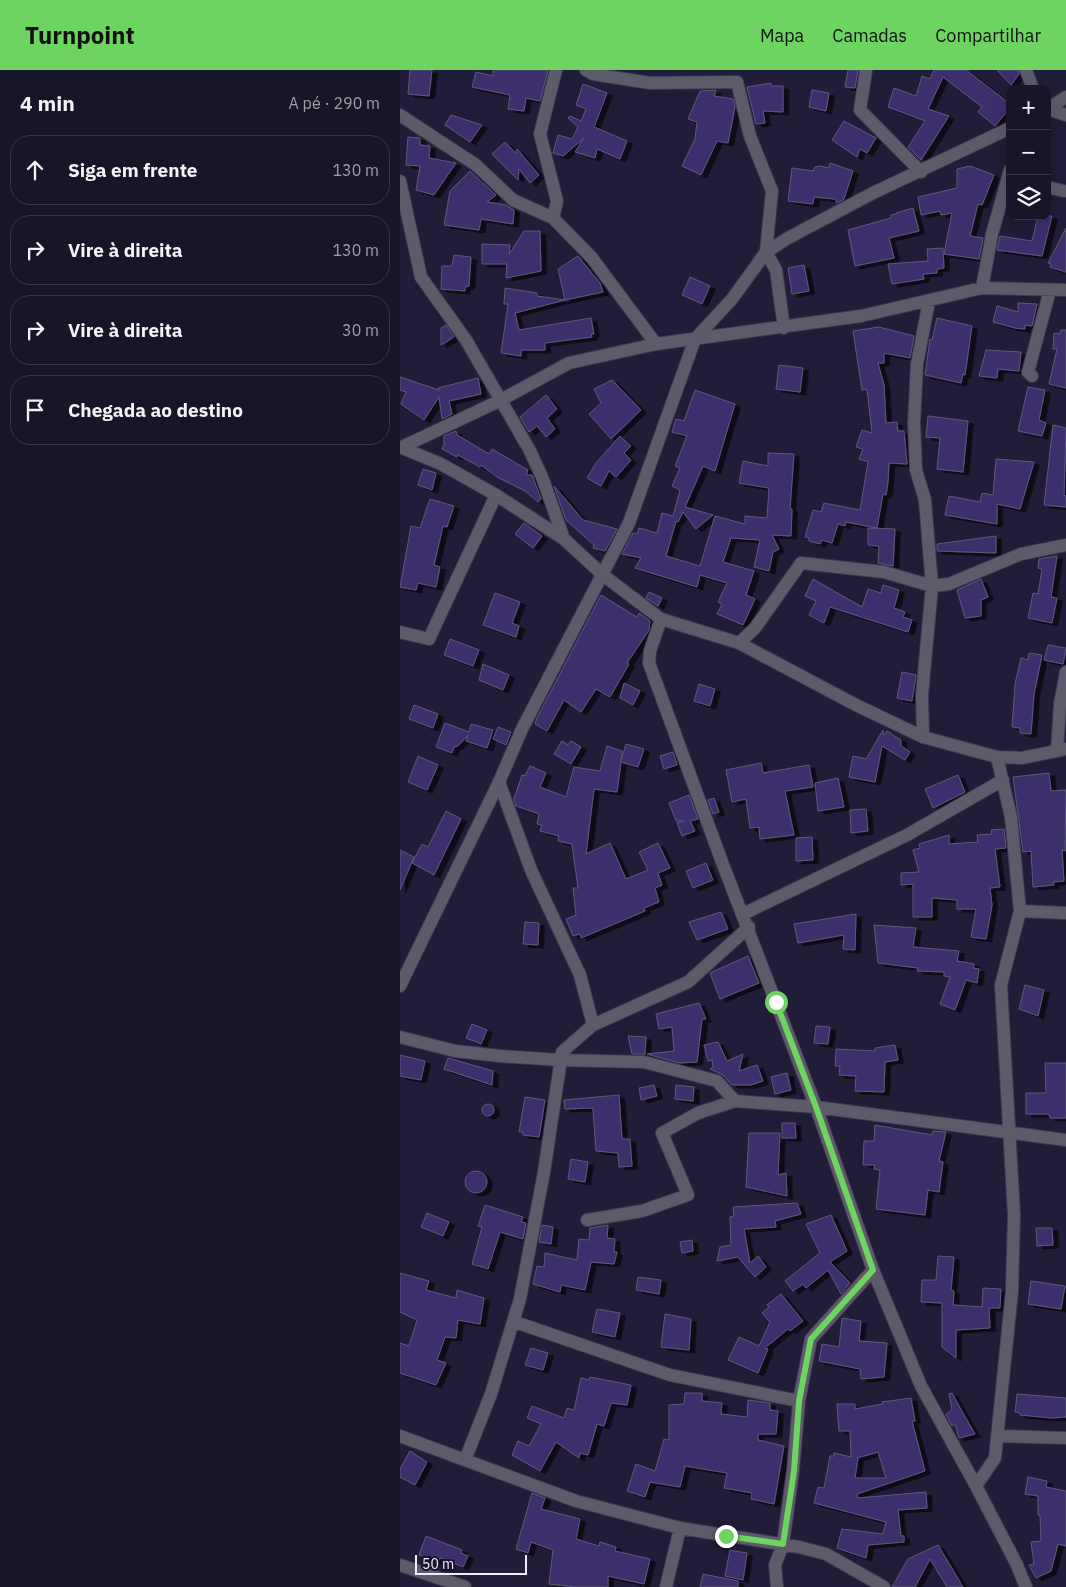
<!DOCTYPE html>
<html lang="pt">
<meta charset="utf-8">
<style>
:root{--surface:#191529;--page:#221e31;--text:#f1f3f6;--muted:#9f9fa8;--line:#373446;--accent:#6dd361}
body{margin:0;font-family:"IBM Plex Sans",sans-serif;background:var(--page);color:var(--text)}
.controls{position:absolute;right:15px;top:15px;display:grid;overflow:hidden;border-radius:10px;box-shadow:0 5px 20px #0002}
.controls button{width:45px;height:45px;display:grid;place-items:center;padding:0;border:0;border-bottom:1px solid var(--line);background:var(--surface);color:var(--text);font:25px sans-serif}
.scale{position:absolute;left:15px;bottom:12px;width:112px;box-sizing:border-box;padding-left:5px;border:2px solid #eeecfe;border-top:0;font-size:14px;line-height:18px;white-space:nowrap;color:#eeecfe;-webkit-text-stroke:4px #18132c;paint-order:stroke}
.stop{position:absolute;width:15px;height:15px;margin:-11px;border:4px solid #6dd361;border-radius:50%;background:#fff}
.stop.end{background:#6dd361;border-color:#fff;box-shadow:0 1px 5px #0008}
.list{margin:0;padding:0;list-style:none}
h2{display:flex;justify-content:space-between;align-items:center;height:65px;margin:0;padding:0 20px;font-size:21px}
h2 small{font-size:16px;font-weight:400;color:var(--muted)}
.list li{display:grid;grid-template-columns:32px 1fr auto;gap:15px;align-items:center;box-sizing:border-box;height:70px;margin:0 10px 10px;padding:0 10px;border:1px solid var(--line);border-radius:20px}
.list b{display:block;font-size:19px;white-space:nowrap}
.list em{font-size:16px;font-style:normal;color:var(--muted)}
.icon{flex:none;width:28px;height:28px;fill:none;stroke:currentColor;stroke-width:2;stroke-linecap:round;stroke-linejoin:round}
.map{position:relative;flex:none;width:666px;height:1517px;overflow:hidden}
header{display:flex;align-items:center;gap:30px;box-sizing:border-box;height:70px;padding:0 25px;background:var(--accent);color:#111}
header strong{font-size:24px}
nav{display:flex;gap:28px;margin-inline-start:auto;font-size:18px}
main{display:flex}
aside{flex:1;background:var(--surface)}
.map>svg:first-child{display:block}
.building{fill:#3d2e6c;stroke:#5d5978;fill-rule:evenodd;filter:url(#shadow)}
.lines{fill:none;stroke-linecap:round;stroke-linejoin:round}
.minor-casing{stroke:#3e3953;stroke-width:14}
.tertiary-casing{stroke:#3e3953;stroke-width:14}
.minor{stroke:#5d5b69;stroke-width:12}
.tertiary{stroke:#5d5b69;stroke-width:12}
.route{stroke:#6dd361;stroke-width:6}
</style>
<header>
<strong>Turnpoint</strong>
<nav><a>Mapa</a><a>Camadas</a><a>Compartilhar</a></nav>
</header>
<main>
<aside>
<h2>4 min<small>A pé · 290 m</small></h2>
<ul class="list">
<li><svg class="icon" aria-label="ahead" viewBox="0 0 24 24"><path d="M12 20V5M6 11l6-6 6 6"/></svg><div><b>Siga em frente</b></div><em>130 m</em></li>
<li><svg class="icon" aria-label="right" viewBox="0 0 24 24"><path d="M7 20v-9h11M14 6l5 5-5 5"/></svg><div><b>Vire à direita</b></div><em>130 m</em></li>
<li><svg class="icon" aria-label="right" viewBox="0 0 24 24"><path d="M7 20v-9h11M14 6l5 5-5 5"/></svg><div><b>Vire à direita</b></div><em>30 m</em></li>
<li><svg class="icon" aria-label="arrive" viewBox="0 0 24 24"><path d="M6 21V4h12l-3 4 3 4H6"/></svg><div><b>Chegada ao destino</b></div></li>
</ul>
</aside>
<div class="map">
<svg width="666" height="1517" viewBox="0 0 666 1517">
<defs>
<filter id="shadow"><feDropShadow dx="5.5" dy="3" stdDeviation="0" flood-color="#0009"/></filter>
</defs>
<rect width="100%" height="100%" fill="#211c37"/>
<!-- building -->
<path class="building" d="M10,0H32L29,26L8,24Z
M93,0H148L140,31L126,28L124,41L108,39L110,25L72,17L76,2L93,6Z
M448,0H458L455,18L445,17Z
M534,0H566L610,34V38L595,56L578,42L582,37L543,7L528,39L549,46L521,90L508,77L525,51L488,37L494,18L516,26L522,6L530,9Z
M597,0H618L619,4L611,15Z
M371,13V16H383V42L363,41L365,53L356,54L347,17Z
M183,14L207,23L194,57L227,71L220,89L197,79L195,88L175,82L184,68L163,86L153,83L158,65L172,69L178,57L168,48L170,46L181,51L186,39L176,35Z
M316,20L314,26L333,29L335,37L328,73L317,71L301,105L282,96L295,69L297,52L288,49L300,21Z
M412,20L429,23L426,41L409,37Z
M51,45L82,55L70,72L45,55Z
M444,51L476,68L467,83L460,79L457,87L432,70Z
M8,67L20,68V75L30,76L29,88L56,93L34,125L16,120L20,96L6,95Z
M105,72L116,83L117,79L139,105L130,113L119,99L118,110L92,84Z
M430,93L453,101L444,129L437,133L435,129L414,127L413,134L388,131L392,98L413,101L415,97L420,96L429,98Z
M570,96L594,105L582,135L578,134L570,166L583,168L579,189L544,184L552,143L541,145L540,141L521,145L518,127L557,118V99Z
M70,101L96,125L87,132L106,135L114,140L113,154L81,149L79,160L44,155L50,121Z
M513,138L519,161L489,168L494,188L455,196L448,160L491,148V145L496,144V143Z
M638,146H652L642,186L597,180L600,166L632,171Z
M666,158V202L650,197L651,194L648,193Z
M124,161H140L141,201L106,208L107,194H82V174L110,175L109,184Z
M543,178L544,198L537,199V203L523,204L524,209L492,214L488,194L528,191L527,179Z
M54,185L71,187L69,216L65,217V221L41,219L42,196H52Z
M178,186L200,213L203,222L165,230L158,199Z
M404,195L409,221L392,224L388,198Z
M290,207L310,216L302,234L282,225Z
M105,218L137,223V226L165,230L115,243L119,260L191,248L194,264H191L192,267L145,273V280H121V286L101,283L108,234H104Z
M618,233L637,234L632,256L625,255V259L615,258L593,252L597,236L618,242Z
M537,248L572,256L565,305L563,304L561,313L525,305L530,269L532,270Z
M46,255L54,267L41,275V258Z
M479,257L514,266L510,288L484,283V293H478L484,315L486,353L497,352L498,361H504L507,394L489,393L488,412L486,425L483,424L477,458L446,452L445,456L438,454L432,473L422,470L420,474L409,471V468L405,467L413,440L421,442L424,433L460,440L468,392L459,389L463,379L456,377L462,360L472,363L467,319L462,320L453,261Z
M661,260H666V318L649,314L657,279H653L654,263L660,264Z
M586,280L621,282L619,301L598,299L597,308L579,306Z
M379,295L403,298L400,322L376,319Z
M0,307L39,320L38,318L78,308L81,324L49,331L52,344L42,349L39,327L24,350L1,334L6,322L0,320Z
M212,310L241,340L211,369L189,344L201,333L194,319Z
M628,317L645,320L639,350L646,353L642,366L618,361Z
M295,320L335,334L315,401L303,396L285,437L313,445L296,459L283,442L278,452L276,451L266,486L300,496L315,446L345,454V446L367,448L369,418L339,413L343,391L368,396V383L394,384L390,439H392L391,466L372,465L379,479L373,482L369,501L354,497L360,470L331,468L323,492L354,501L346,525L355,529L343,555L317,544L322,534L318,532L327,513L300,505L297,517L235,498L241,488L222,484L233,463L237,464L239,458L257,463L262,443L273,446L280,420L272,416L280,398L275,396L287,366L272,362L276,349L284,351Z
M146,325L157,339L147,348L155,359L146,367L137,356L129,362L120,347Z
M528,346L568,351L563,402L537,399L540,368L526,367Z
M653,355L666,358L664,425L666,426V437L644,435Z
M56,361L57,365L89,384L92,379L128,400L126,405H132L141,429L138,432L125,421L97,407L81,395L80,397L58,385L57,387L42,379L44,374V366Z
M220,366L231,376L224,383L231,390L216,407L209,401L201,416L187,408L196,393Z
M596,389L634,392L620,439L597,434V454L545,445L549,426L580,432L582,423L593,425Z
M23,399L36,403L32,420L18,415Z
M154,416L183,450L217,459L205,481L193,478L194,475L166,450Z
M30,429L54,436L47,457L43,456L34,495L40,497L36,517L18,513L16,520L0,517L11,456L20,458Z
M124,453L142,466L133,478L115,464Z
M468,458L495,459L493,496L478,493L479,476L468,475Z
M596,466V483L537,481V474Z
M657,486L651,527L657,528L652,553L628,548L633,523L638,524L642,499L638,498L639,489Z
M413,509L462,537L468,519L481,523L483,515L499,520L494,538L505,542L503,547L512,550L508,562L430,537L424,553L409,545L416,531L405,526Z
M581,509L588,527L581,530V546L565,548L557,520Z
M249,522L262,528L258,536L246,528Z
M95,523L120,532L112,553L119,556L116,567L83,555Z
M201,525L237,547L239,543L250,551L249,560L227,593L229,594L210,627L196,619L181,642L164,630L147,661L135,654L137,648Z
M50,569L79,580L73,596L44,585Z
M648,575L666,578L663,594L644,590Z
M629,583L642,585L634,624L631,664L620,663V658L612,657L615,614L621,588L628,590Z
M83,594L109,605L103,620L79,610Z
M502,602L516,605L512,631L497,628Z
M224,613L240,621L233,635L220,628Z
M299,614L315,619L310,636L294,631Z
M14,635L38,644L33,658L9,649Z
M45,653L69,662L71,654L93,660L87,678L66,671L68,665L58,676L54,677L52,683L36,677Z
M98,657L111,662L106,675L93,669Z
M483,660L484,665L487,661L501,670V676L510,682L505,690L482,676L475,712L449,707L453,686L466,689Z
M162,671L168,675L171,671L181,677L171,694L154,684Z
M226,674L244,679L238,697L221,692L217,722L194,719L186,784L210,773L226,809L248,800L239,782L258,773L270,798L258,803L262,815L255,818L259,832L244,838L245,841L181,868L180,864L173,866L166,849L176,845L173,818H178L172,774L158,771L159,766L140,761L142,755L137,754L139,744L116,736L114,729L122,705L125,706L130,696L146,703L140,717L166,727L174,697L200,701L207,676L222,681L221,691Z
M273,682L277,695L264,699L260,686Z
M18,686L38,695L27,720L8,712Z
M361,693L363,703L409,695L413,717L385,721L394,765L360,769L359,757L350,758L346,729L332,732L326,700Z
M649,703L651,721L666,720L665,781L662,780L664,811L653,812L654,815L633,817L631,781L623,782L613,707Z
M558,705L565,722L533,738L525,719Z
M438,708L444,737L418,741L415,713Z
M289,725L298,749L290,751L295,761L282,766L277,753L284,751H276L269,733Z
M314,728L319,742L313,744L308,730Z
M466,739L468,761L451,763L450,740Z
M46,741L61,749L34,805L12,793L22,774L28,777Z
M604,759L606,778L595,779L600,817L590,818L592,835L586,869L571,867L576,839H557V830L532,828V847H513V814L501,815V803L519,802L513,780L520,778L519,774L549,765V774L578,772L577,765L592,764L591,760Z
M412,767L413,790L396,791V768Z
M0,780L14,787L0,820Z
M306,793L313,810L293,818L286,801Z
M321,842L328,859L297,870L289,852Z
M456,844L455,880L443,879L444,865L398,873L394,854Z
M125,852L139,853L138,875L123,874Z
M474,855L516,858L513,877L559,881L557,891L574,894L573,898L579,899L577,913L566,910L555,940L540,934L550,907L544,906V902L517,901L518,898L478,893Z
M348,886L359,913L320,929L310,903Z
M625,915L644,920L638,946L619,939Z
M299,933L306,949H302L297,992L279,993L247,984L274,981L272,957L259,959L256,944Z
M72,954L87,960L81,974L66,968Z
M416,956L430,957L428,974L414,973Z
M228,966L246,967L245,984H232Z
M318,972L327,991L343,984L339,1001L357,995L363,1011L351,1015H332L323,1005L310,999L313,997L312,990L308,991L304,975Z
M495,975L498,990L485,992L484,1022L455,1021L456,1006L439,1005L440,996H435L436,979L475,981V978Z
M0,985L25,991L21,1010L0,1006Z
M48,988L93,1001L92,1015L44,999Z
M645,993H666V1048H650L649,1044H626V1023H646Z
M387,1003L391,1020L375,1024L371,1007Z
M254,1015L257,1026L241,1030L239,1018Z
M276,1015L294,1017L293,1031L275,1029Z
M219,1025L222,1069H230L232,1096L219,1097L218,1083L196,1081L193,1038L165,1039L164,1030Z
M125,1027L145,1030L139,1067L123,1065V1062H119Z
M82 1040a6 6 0 1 1 12 0a6 6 0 1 1-12 0Z
M382,1053H395L396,1068H382Z
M475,1055L532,1065L533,1061L546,1062L539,1091L543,1092L539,1122L528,1120L525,1145L476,1139L480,1100L474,1099L475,1095H463L464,1071H474Z
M349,1063H380L378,1105L386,1103L387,1126L346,1117Z
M171,1089L188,1092L185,1112L168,1109Z
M65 1112a11 11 0 1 1 22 0a11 11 0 1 1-22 0Z
M397,1133L401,1144L375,1151L376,1157L344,1159L350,1193L358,1186L366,1197L355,1207L338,1187L317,1191L320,1177L331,1175L330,1147L334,1146L333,1137Z
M85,1135L123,1147L121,1152L126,1153L123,1169L100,1162L88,1199L72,1194L82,1157L78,1156Z
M27,1143L49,1152L43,1166L21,1157Z
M431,1145L447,1181L430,1192L450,1213L441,1224L428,1200L406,1218L403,1214L393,1221L385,1211L420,1183L406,1154Z
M142,1155L153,1157L151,1174L139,1172Z
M208,1155L207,1168L215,1169L214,1182H217L214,1194L191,1192L185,1220L161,1215L160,1222L133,1214L137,1196L144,1197L145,1183L177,1190L179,1169L189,1170L190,1158Z
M636,1158H652L653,1175L637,1176Z
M292,1170L293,1181L282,1183L280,1172Z
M538,1186L554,1187L551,1220L554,1221L553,1235L582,1237L583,1218L601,1219L600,1238H589L590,1258L556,1260V1288L542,1277V1233L521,1232L522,1210H536Z
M0,1203L29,1211L26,1220L56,1228L57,1220L84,1228L80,1254L58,1250L56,1268L45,1267L37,1290L46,1293L36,1315L0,1303V1273L9,1276L17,1250L0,1242Z
M238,1207L261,1210L259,1224L236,1220Z
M631,1211L665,1216L661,1239L628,1234Z
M381,1224L403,1251L390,1261L388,1259L365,1278L368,1279L358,1303L328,1290L339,1267L359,1276L370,1252L362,1243L369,1237L367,1235Z
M197,1239L220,1243L215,1267L192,1262Z
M265,1244L291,1249L289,1280L261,1277Z
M442,1248L461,1251L459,1271L487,1273L484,1307L461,1309L460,1299L419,1291L422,1274L439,1277Z
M131,1278L148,1283L143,1300L125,1295Z
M190,1307L231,1315L227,1335L211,1333L204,1356L197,1354L188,1385L180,1383L179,1388L156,1372L140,1401L112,1385L118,1371L129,1376L141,1354L127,1348L132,1336L164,1348L167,1338L174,1340L181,1308L189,1310Z
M285,1323H302V1331L322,1333L321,1344L347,1347L348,1330L370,1333V1340L378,1341L376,1364H358V1370L384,1376L374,1434L351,1429L352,1423L324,1418L327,1403L285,1396L280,1417L250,1412L245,1427L227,1421L236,1394L255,1401L264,1369L269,1370V1335L284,1334Z
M552,1323L564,1345L575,1364L559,1368L555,1354L552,1356L546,1344L552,1340L549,1324Z
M617,1324L666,1328V1347L652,1348L620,1345V1343L615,1342Z
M511,1328L515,1351H512L525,1401L457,1424L458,1428L526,1422L527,1438L498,1440L501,1466H504V1472L468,1475L466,1488L437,1478L442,1459L483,1464L486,1452L414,1433L418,1417L424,1418L430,1386H434V1383L451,1387L450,1361H439L437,1334H455V1339L483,1334L482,1332ZM478,1382L486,1408H455L458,1388H457Z
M10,1381L27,1392L15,1415L0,1407V1399Z
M628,1407L647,1411L646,1417L666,1421V1476L658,1474L651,1501L636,1508L629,1495L634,1494L631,1472L641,1471L640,1445H638V1426L625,1424Z
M132,1423L145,1428L141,1439L180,1449L176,1469L199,1476L200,1472L216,1477L215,1481L250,1489L244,1514L208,1506V1517H175L149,1514L153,1480L131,1472L128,1483L116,1479Z
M26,1466L62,1480L61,1483L68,1486L63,1497L40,1488L38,1492L19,1485Z
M538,1475L563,1517H547L530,1489L515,1517H492L508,1489Z
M330,1480L347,1483L343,1510L325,1506Z
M303,1504L338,1511V1517H300Z"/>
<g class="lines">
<defs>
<path id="minor" d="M156,0L140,64L157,131L153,148L192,188L256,274
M186,0L193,4L250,13L337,12L350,66L372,121L366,182L376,200L384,258
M466,0L460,40L521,102
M626,0L633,19
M648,39L666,45
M0,45L76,95L113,130L153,148
M0,111L21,207L66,270L129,379L142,407L164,469
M647,117L664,121
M582,218L592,164L610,100
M632,306L628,302L650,220
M2,377L99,331L169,293L256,274L461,246L582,218L666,220
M261,549L250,581L249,593L322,792L416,1037L473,1200L521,1316L576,1416L616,1493L626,1517
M0,562L29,569L96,425
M339,573L355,558L401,493L484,502L532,516L549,514L621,484L666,475
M523,667L522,625L532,516L525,430L516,400L514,353L517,294L529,231
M657,681L660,634L666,602
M99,712L131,800L180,905L193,955
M620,841L666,843
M343,844L507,765L603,710
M0,967L55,981L100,986L159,990L244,992L317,1011L335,1031L416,1037L666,1070
M187,1150L242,1141L288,1125L262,1063L298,1043L335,1031
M115,1252L270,1305L399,1331
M0,1366L176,1431L280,1458L399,1477L426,1484L484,1517
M597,1366L666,1368
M65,1390L91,1324L120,1229L144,1102L162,982L193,955L288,912L349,857
M576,1416L595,1388L612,1221L614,1145L601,915L620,841L611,747L597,687
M0,1495L65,1517
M266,1517L280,1458
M377,1517L375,1495L383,1474L393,1401L399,1331L411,1269L473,1200"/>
<path id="tertiary" d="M647,39L666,27
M0,377L41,394L96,425L164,469L203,505L261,549L339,573L456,635L523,667L597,687L622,688L666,679
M0,916L99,712L122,659L229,453L295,269L332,229L366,182L388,168L473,123L610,58"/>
</defs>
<!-- minor casing -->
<use href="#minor" class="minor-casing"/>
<!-- tertiary casing -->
<use href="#tertiary" class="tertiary-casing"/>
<!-- minor -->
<use href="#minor" class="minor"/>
<!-- tertiary -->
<use href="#tertiary" class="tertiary"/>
</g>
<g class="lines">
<!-- route -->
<path class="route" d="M326,1466L383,1474L394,1401L399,1331L411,1269L473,1200L416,1037L376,932"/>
</g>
</svg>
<div class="controls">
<button>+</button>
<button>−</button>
<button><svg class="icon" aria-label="layers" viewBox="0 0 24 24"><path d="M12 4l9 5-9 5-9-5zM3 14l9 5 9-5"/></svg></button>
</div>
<div class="scale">50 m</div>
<div class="stop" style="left:376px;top:932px"></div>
<div class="stop end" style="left:326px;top:1466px"></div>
</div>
</main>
